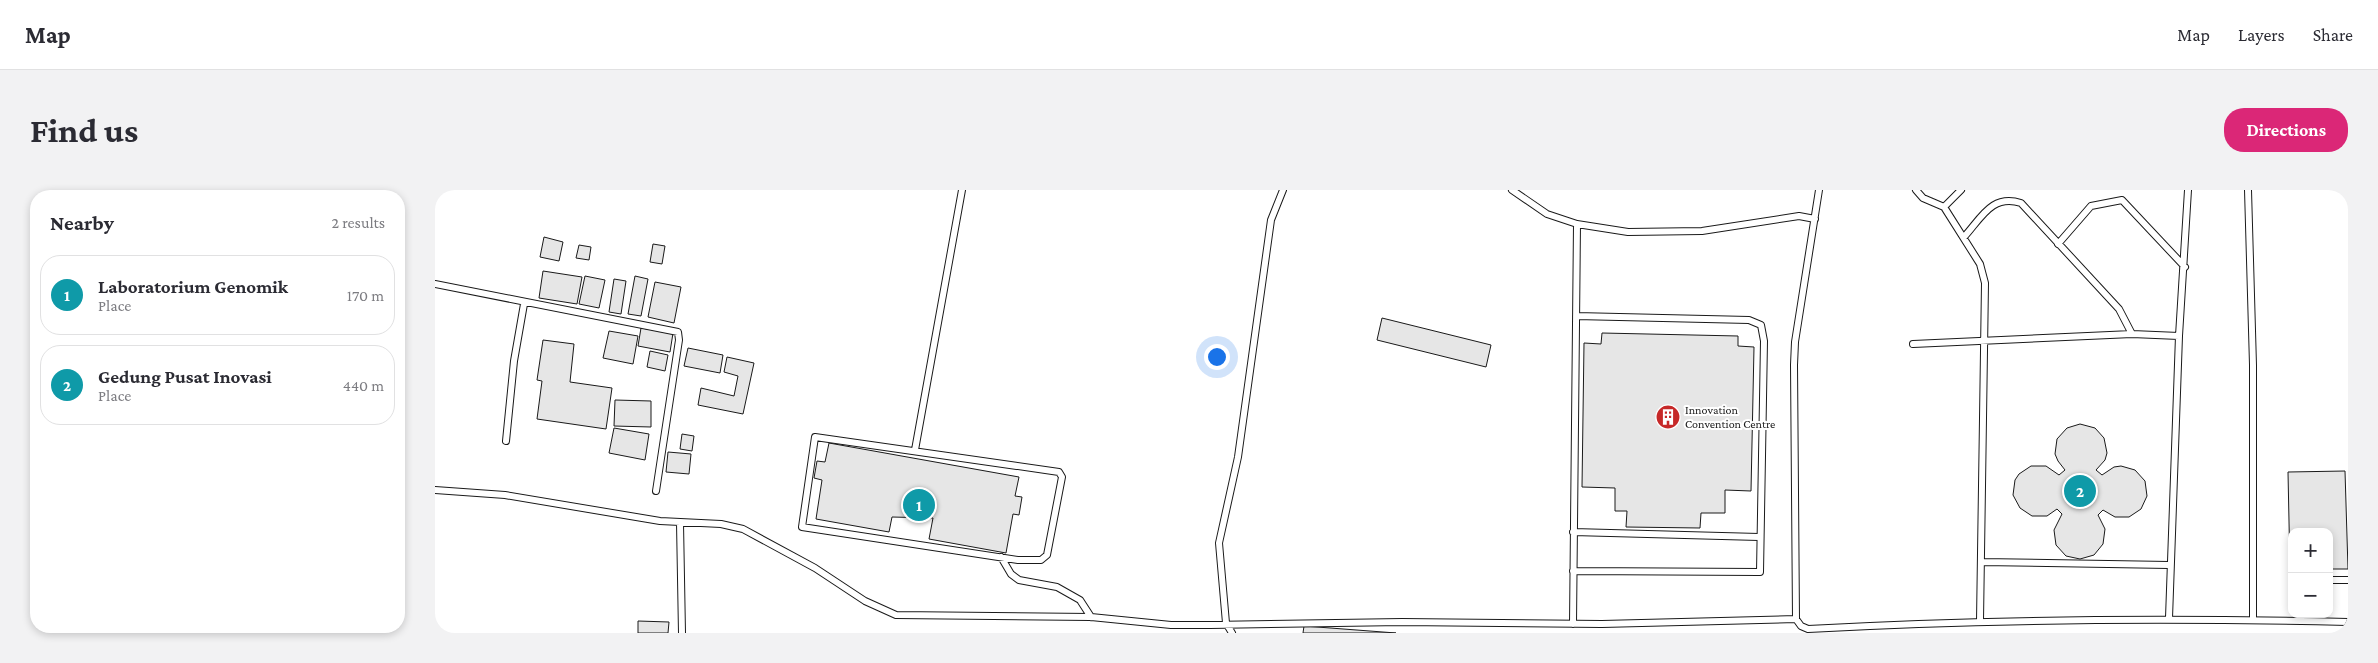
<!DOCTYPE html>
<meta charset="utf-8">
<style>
:root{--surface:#fff;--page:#f2f2f3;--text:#2b2b33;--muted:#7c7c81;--line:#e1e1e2;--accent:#db2777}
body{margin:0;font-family:"Crimson Pro",serif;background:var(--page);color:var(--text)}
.controls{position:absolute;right:15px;bottom:15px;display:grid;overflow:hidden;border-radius:10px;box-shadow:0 2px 8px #0003}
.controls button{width:45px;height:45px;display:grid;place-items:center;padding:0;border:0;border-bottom:1px solid var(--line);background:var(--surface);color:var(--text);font:25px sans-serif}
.you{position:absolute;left:781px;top:166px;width:18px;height:18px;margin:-12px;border:4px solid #fff;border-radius:50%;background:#1a73e8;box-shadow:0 0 0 8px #1a73e833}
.badge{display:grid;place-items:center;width:32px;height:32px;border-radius:50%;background:var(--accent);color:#fff;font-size:16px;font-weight:700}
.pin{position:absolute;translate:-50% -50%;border:2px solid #fff;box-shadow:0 1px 5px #0006}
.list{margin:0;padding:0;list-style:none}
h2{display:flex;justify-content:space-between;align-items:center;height:65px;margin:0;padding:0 20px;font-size:21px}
h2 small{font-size:16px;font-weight:400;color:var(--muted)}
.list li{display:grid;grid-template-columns:32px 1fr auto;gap:15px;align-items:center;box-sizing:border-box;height:80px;margin:0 10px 10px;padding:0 10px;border:1px solid var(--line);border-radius:20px}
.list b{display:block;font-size:19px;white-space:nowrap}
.list p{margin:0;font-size:16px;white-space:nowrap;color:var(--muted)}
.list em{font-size:16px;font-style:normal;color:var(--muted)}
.map{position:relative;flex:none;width:1913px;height:443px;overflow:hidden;border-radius:20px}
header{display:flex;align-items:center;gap:30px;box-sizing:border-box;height:70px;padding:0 25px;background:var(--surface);border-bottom:1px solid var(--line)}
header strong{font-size:24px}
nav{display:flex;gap:28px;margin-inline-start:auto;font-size:18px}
.intro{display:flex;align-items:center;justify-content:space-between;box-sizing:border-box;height:120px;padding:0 30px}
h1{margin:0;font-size:35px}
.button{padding:12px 22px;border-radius:20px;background:var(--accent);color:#fff;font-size:18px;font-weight:700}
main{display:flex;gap:30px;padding:0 30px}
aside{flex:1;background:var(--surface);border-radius:20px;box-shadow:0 2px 8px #0003}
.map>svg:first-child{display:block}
.building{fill:#e6e6e6;stroke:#1a1a1a}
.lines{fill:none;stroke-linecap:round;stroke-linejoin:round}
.lane-casing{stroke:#1a1a1a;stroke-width:8}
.lane{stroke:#fff;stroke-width:6}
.labels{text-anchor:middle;stroke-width:4;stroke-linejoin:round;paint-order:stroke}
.poi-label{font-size:12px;fill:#1a1a1a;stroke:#fff;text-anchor:start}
</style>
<header>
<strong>Map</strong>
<nav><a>Map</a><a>Layers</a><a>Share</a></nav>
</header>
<div class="intro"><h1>Find us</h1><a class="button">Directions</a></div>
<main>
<aside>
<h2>Nearby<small>2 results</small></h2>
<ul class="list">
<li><span class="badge" style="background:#0f9aa8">1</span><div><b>Laboratorium Genomik</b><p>Place</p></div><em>170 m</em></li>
<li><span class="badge" style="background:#0f9aa8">2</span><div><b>Gedung Pusat Inovasi</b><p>Place</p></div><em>440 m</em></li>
</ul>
</aside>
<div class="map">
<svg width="1913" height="443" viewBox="0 0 1913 443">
<rect width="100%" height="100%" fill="#fff"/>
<!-- building -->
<path class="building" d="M109,47L128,52L124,71L105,67Z
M218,54L230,56L227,74L215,72Z
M144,55L156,57L154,70L141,68Z
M108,81L147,87L142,114L104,108Z
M150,86L170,90L164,118L144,114Z
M200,86L213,89L206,126L193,124Z
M179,89L191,91L186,124L174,122Z
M220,92L246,97L239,133L213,127Z
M947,128L1056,155L1051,177L942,150Z
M206,138L238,143L235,162L203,156Z
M174,141L203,146L198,174L168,168Z
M1167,143L1303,146V156L1319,157L1316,301L1290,300V323H1266L1265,338L1191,337L1192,321H1180V298L1147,297L1149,153L1166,154Z
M108,150L139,154L135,192L177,198L171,239L102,229L107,191L102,190Z
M253,158L288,165L285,183L249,176Z
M215,161L233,165L230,181L212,177Z
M292,167L319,173L308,224L263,215L266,198L299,206L303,186L289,182Z
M180,210L216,211V237L179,236Z
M1645,234L1660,238L1669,248L1672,263L1670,270L1661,280L1667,285L1679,277L1686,276L1700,280L1710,291L1712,306L1706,319L1694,327H1680L1668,320L1663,325L1670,339L1668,354L1659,365L1645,369L1631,366L1621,355L1619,340L1627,324L1622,319L1612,326H1597L1585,318L1578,305L1580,290L1584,284L1596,276H1611L1624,285L1630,280L1623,271L1620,264L1622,249L1632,238Z
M179,238L214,244L210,270L174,263Z
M247,244L259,246L257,261L245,259Z
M394,253L584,287L580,306L587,307L584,325L578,324L571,363L494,349L498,328L457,327L454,342L381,329L387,290L379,288L382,271L390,272Z
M233,262L256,264L254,284L231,282Z
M1910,281L1913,379H1894V342H1857L1855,380L1853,282Z
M203,431L234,432L233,443H203Z
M869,436L961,443H868Z"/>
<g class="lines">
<defs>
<path id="lane" d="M1077,0L1112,24L1142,34L1193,42L1267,41L1364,26L1380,29
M1384,0L1360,152L1359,175L1361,429L1366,436L1373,439C1553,429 1733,428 1913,432
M1481,0L1488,8L1509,17L1526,0
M1813,0L1818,175V430
M1509,17L1545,74L1550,93L1545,431
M1529,47C1547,27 1557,4 1586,13L1684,119L1697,144
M1623,54L1656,16L1687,10L1750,77
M0,94L243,142L244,150L221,301
M1478,154L1697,144L1744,146
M380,247L624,282L627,287L612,365L606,370H583L367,337Z
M71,251L79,171L89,114
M480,260L527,0
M0,300L70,305L225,331L286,334L308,339L380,378L430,411L461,425L656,427L736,435H775L967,432L1167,434L1361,429
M245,333L247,443
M1138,342L1324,347
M566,367L576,384L584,390L622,397L645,410L656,427
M1546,372L1734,375
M1138,381L1325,382L1329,151L1326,135L1314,130L1141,126
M1894,390H1913
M1734,428L1744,146L1753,0
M1138,434L1142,34
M797,443L791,433L784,353L803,267L836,30L848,0"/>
</defs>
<!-- lane casing -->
<use href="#lane" class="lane-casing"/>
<!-- lane -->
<use href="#lane" class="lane"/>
</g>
<!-- icons -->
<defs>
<symbol id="building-disc" viewBox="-11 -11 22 22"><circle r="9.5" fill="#c62828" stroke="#fff"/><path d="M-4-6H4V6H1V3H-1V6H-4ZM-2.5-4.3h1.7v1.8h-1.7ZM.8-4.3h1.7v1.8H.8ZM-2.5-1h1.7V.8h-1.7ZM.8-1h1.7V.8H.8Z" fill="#fff"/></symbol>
</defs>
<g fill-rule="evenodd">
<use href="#building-disc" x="1219" y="213" width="28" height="28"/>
</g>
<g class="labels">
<!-- poi labels -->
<g class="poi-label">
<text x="1250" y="224">Innovation<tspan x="1250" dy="14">Convention Centre</tspan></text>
</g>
</g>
</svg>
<div class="controls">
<button>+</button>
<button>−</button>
</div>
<div class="you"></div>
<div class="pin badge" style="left:484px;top:315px;background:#0f9aa8">1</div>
<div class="pin badge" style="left:1645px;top:301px;background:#0f9aa8">2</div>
</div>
</main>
